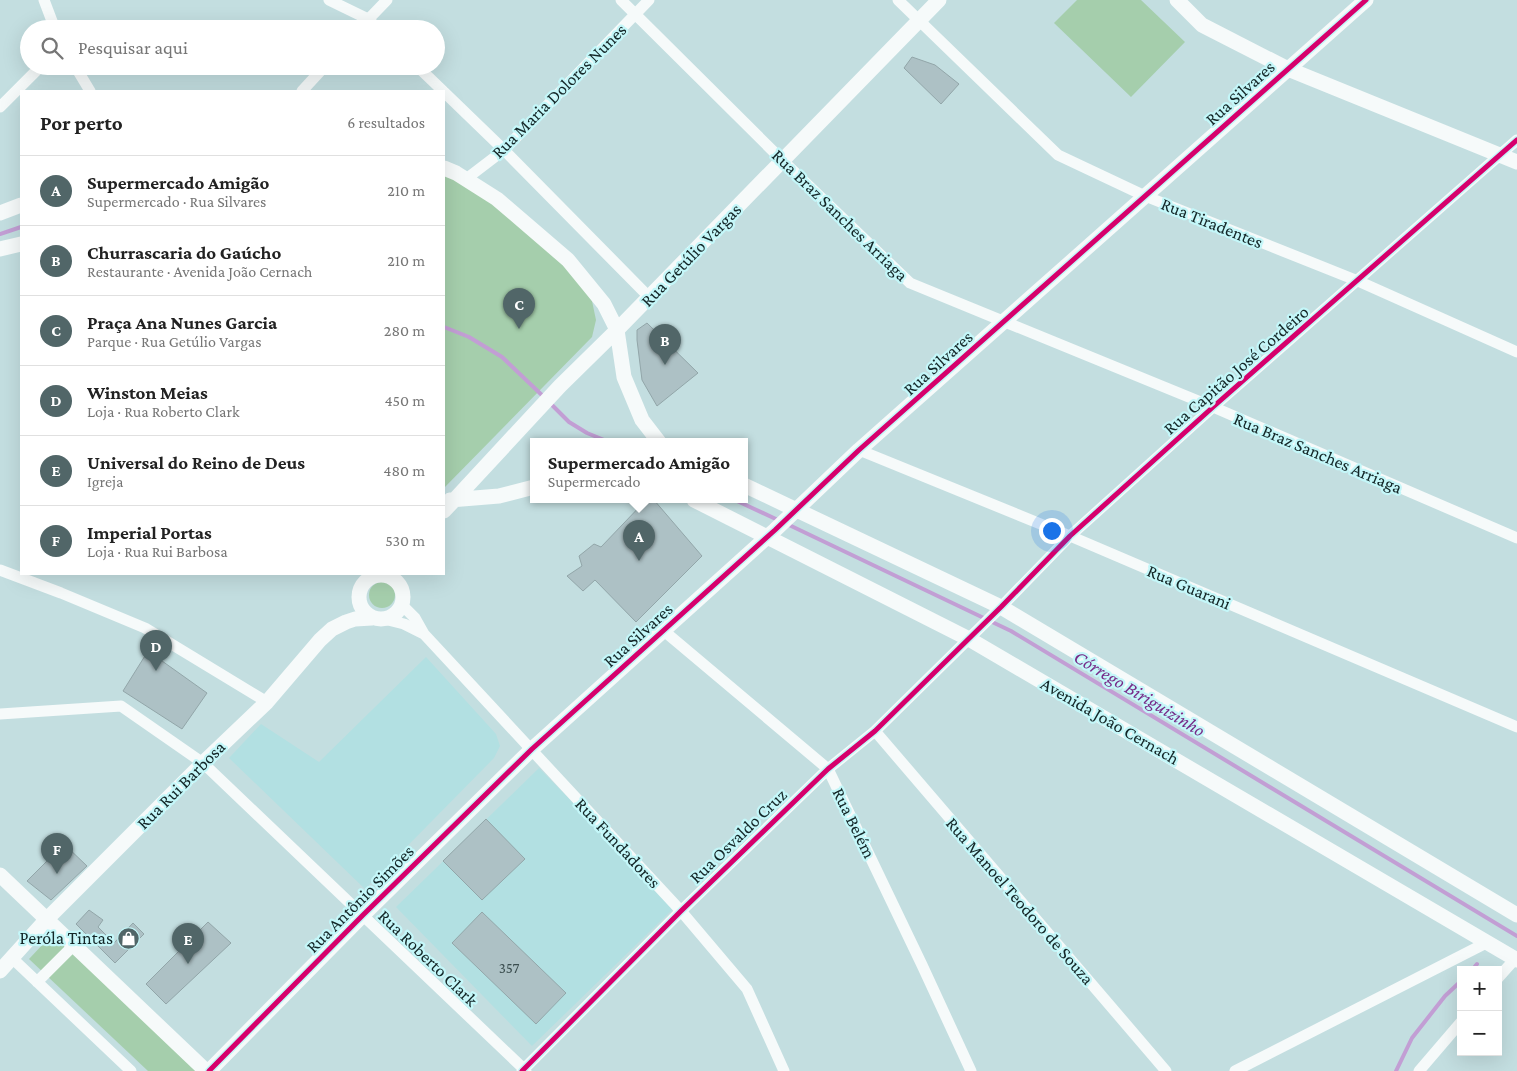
<!DOCTYPE html>
<html lang="pt">
<meta charset="utf-8">
<style>
:root{--surface:#fff;--page:#f2f2f2;--text:#222;--muted:#767676;--line:#e0e0e0;--accent:#516668}
body{margin:0;font-family:"Crimson Pro",serif;background:var(--page);color:var(--text)}
.controls{position:absolute;right:15px;bottom:15px;display:grid;overflow:hidden;border-radius:0px;box-shadow:0 5px 20px #0002}
.controls button{width:45px;height:45px;display:grid;place-items:center;padding:0;border:0;border-bottom:1px solid var(--line);background:var(--surface);color:var(--text);font:25px sans-serif}
.you{position:absolute;left:1051px;top:530px;width:18px;height:18px;margin:-12px;border:4px solid #fff;border-radius:50%;background:#1a73e8;box-shadow:0 0 0 8px #1a73e833}
.badge{display:grid;place-items:center;width:32px;height:32px;border-radius:50%;background:var(--accent);color:#fff;font-size:16px;font-weight:700}
.pin{position:absolute;translate:-50% -41px;filter:drop-shadow(0 1px 2px #0008)}
.pin::after{content:'';position:absolute;top:26px;width:18px;height:15px;background:inherit;clip-path:polygon(0 0,100% 0,50% 100%)}
.popup{position:absolute;left:530px;top:438px;width:218px;height:65px;box-sizing:border-box;display:grid;place-content:center;border-radius:0px;background:var(--surface);filter:drop-shadow(0 1px 4px #0005);font-size:16px;white-space:nowrap;color:var(--muted)}
.popup b{font-size:19px;color:var(--text)}
.popup::after{content:'';position:absolute;left:50%;top:100%;margin-left:-10px;border:10px solid transparent;border-top-color:var(--surface)}
.list{margin:0;padding:0;list-style:none}
h2{display:flex;justify-content:space-between;align-items:center;height:65px;margin:0;padding:0 20px;font-size:21px}
h2 small{font-size:16px;font-weight:400;color:var(--muted)}
.list li{display:grid;grid-template-columns:32px 1fr auto;gap:15px;align-items:center;box-sizing:border-box;height:70px;padding:0 20px;border-top:1px solid var(--line)}
.list b{display:block;font-size:19px;white-space:nowrap}
.list p{margin:0;font-size:16px;white-space:nowrap;color:var(--muted)}
.list em{font-size:16px;font-style:normal;color:var(--muted)}
.icon{flex:none;width:28px;height:28px;fill:none;stroke:currentColor;stroke-width:2;stroke-linecap:round;stroke-linejoin:round}
.map{position:relative;flex:none;width:1517px;height:1071px;overflow:hidden}
.search{position:absolute;background:var(--surface);box-shadow:0 5px 20px #0002;left:20px;top:20px;width:425px;height:55px;display:flex;align-items:center;gap:12px;box-sizing:border-box;padding:0 18px;border-radius:28px;color:var(--muted);font-size:19px}
.panel{position:absolute;background:var(--surface);box-shadow:0 5px 20px #0002;left:20px;top:90px;width:425px;height:485px;border-radius:0px}
.map>svg:first-child{display:block}
.built{fill:#b2e0e2}
.green{fill:#a5ceac}
.lines{fill:none;stroke-linecap:round;stroke-linejoin:round}
.stream{stroke:#c29ed4;stroke-width:4}
.building{fill:#adc1c5;stroke:#92a6a9}
.street{stroke:#f6fafa;stroke-width:11}
.secondary{stroke:#f6fafa;stroke-width:15}
.cycleway-casing{stroke:#c4f7f9;stroke-width:8}
.cycleway{stroke:#d6006c;stroke-width:5}
.labels{text-anchor:middle;stroke-width:4.5;stroke-linejoin:round;paint-order:stroke}
.number-label{font-size:15px;fill:#3a4d4e}
.street-label{font-size:18px;fill:#132627;stroke:#c4f7f9}
.poi-label{font-size:18px;fill:#132627;stroke:#c4f7f9;text-anchor:end}
.water-label{font-size:19px;font-style:italic;fill:#772b88;stroke:#c4f7f9}
</style>
<div class="map">
<svg width="1517" height="1071" viewBox="0 0 1517 1071">
<rect width="100%" height="100%" fill="#c3dee0"/>
<!-- built -->
<path class="built" d="M426,657L496,734L500,746L494,758L365,889L229,758L261,724L319,762Z
M539,768L675,907L532,1046L396,907Z"/>
<!-- green -->
<path class="green" d="M1077,0H1141L1185,42L1131,97L1054,23Z
M444,174L483,195L546,248L577,279L592,301L596,320L592,337L444,488Z
M369 595a13 13 0 1 1 26 0a13 13 0 1 1-26 0Z
M60,926L213,1071H148L29,959Z"/>
<g class="lines">
<!-- stream -->
<path class="stream" d="M0,234L21,227
M444,327L469,337L502,357L545,398
M550,403L569,422L587,433L609,442
M735,500L778,520
M787,524L1011,631L1517,936
M1472,970L1477,964
M1396,1071L1412,1038L1445,996L1461,981"/>
</g>
<!-- building -->
<path class="building" d="M912,57L935,65L959,84L941,104L904,68Z
M647,323L698,373L657,406L642,380L637,340V330Z
M646,500H654L702,556L636,622L595,580L583,591L567,576L582,566L579,556L594,544L601,547Z
M148,651L207,693L182,729L123,691Z
M486,819L525,859L482,900L443,861Z
M64,844L87,866L51,900L27,881Z
M89,910L103,920L98,927L114,943L133,923L144,934L115,963L76,924Z
M482,912L566,993L536,1024L452,943Z
M208,922L231,943L166,1004L146,984Z"/>
<g class="lines">
<!-- street -->
<path class="street" d="M44,0L55,29
M329,0L368,19L378,29
M621,0L783,161L910,283L1213,407L1517,538
M898,0L1058,155L1145,196L1358,281L1517,352
M359,29L387,0
M75,66L90,91
M417,66L443,91
M302,91L325,66
M444,92L504,150L649,297
M0,107L41,66
M466,179L504,150L649,0
M859,450L1070,536L1517,727
M0,570L61,593L145,628L267,702
M402,605L415,618L424,634L681,911L747,989L784,1071
M384,619L404,624L424,634
M664,631L828,769L922,965L971,1071
M0,714L121,706L203,763L526,1071
M875,731L1166,1071
M12,958L131,1071
M1498,978L1515,959
M37,982L74,945
M522,1071L681,911L828,769L875,731L1001,607L1070,536L1213,407L1517,140
M1235,1071L1488,942
M1419,1071L1461,1022"/>
<!-- secondary -->
<path class="secondary" d="M1177,0L1202,25L1288,69L1517,162
M444,168L456,173L497,199L568,260L604,304L617,330L624,377L642,420L659,442
M0,213L21,205
M0,249L21,244
M744,485L1001,607L1517,915
M450,500L499,496L534,487
M694,500L969,639L1517,960
M444,511L560,386L617,330L939,0
M359 597a22 22 0 1 1 44 0a22 22 0 1 1-44 0Z
M0,875L206,1071
M0,971L46,920L203,763L267,702L320,640L332,629L346,622L355,619L372,618
M209,1071L363,915L532,749L775,530L859,450L1366,0"/>
<defs>
<path id="cycleway" d="M209,1071L363,915L532,749L775,530L859,450L1366,0
M522,1071L681,911L828,769L875,731L1001,607L1070,536L1213,407L1517,140"/>
</defs>
<!-- cycleway casing -->
<use href="#cycleway" class="cycleway-casing"/>
<!-- cycleway -->
<use href="#cycleway" class="cycleway"/>
</g>
<!-- icons -->
<defs>
<symbol id="shop-disc" viewBox="-11 -11 22 22"><circle r="9.5" fill="#516668" stroke="#c4f7f9"/><path d="M-5-2.5h2.3a2.7 3.5 0 0 1 5.4 0H5L5.5 6h-11ZM-1.5-2.5h3a1.5 2.3 0 0 0-3 0Z" fill="#fff"/></symbol>
</defs>
<g fill-rule="evenodd">
<use href="#shop-disc" x="116" y="926" width="25" height="25"/>
</g>
<g class="labels">
<!-- number labels -->
<g class="number-label">
<text x="509" y="973">357</text>
</g>
<!-- street labels -->
<g class="street-label">
<text transform="translate(559 91) rotate(-45)" y="6">Rua Maria Dolores Nunes</text>
<text transform="translate(1240 93) rotate(-42)" y="6">Rua Silvares</text>
<text transform="translate(840 215) rotate(44)" y="6">Rua Braz Sanches Arriaga</text>
<text transform="translate(1212 223) rotate(22)" y="6">Rua Tiradentes</text>
<text transform="translate(691 255) rotate(-46)" y="6">Rua Getúlio Vargas</text>
<text transform="translate(938 363) rotate(-42)" y="6">Rua Silvares</text>
<text transform="translate(1236 370) rotate(-41)" y="6">Rua Capitão José Cordeiro</text>
<text transform="translate(1318 453) rotate(23)" y="6">Rua Braz Sanches Arriaga</text>
<text transform="translate(1189 587) rotate(23)" y="6">Rua Guarani</text>
<text transform="translate(638 635) rotate(-42)" y="6">Rua Silvares</text>
<text transform="translate(1110 721) rotate(30)" y="6">Avenida João Cernach</text>
<text transform="translate(181 785) rotate(-45)" y="6">Rua Rui Barbosa</text>
<text transform="translate(854 823) rotate(64)" y="6">Rua Belém</text>
<text transform="translate(738 836) rotate(-44)" y="6">Rua Osvaldo Cruz</text>
<text transform="translate(618 843) rotate(47)" y="6">Rua Fundadores</text>
<text transform="translate(360 899) rotate(-45)" y="6">Rua Antônio Simões</text>
<text transform="translate(1020 901) rotate(49)" y="6">Rua Manoel Teodoro de Souza</text>
<text transform="translate(428 958) rotate(44)" y="6">Rua Roberto Clark</text>
</g>
<!-- poi labels -->
<g class="poi-label">
<text x="113" y="944">Peróla Tintas</text>
</g>
<!-- water labels -->
<g class="water-label">
<text transform="translate(1140 693) rotate(31)" y="7">Córrego Biriguizinho</text>
</g>
</g>
</svg>
<div class="controls">
<button>+</button>
<button>−</button>
</div>
<div class="you"></div>
<div class="pin badge" style="left:639px;top:561px">A</div>
<div class="popup"><b>Supermercado Amigão</b>Supermercado</div>
<div class="pin badge" style="left:665px;top:365px">B</div>
<div class="pin badge" style="left:519px;top:329px">C</div>
<div class="pin badge" style="left:156px;top:671px">D</div>
<div class="pin badge" style="left:188px;top:964px">E</div>
<div class="pin badge" style="left:57px;top:874px">F</div>
<div class="search"><svg class="icon" aria-label="search" viewBox="0 0 24 24"><circle cx="10" cy="10" r="6"/><path d="M15 15l6 6"/></svg>Pesquisar aqui</div>
<section class="panel">
<h2>Por perto<small>6 resultados</small></h2>
<ul class="list">
<li><span class="badge">A</span><div><b>Supermercado Amigão</b><p>Supermercado · Rua Silvares</p></div><em>210 m</em></li>
<li><span class="badge">B</span><div><b>Churrascaria do Gaúcho</b><p>Restaurante · Avenida João Cernach</p></div><em>210 m</em></li>
<li><span class="badge">C</span><div><b>Praça Ana Nunes Garcia</b><p>Parque · Rua Getúlio Vargas</p></div><em>280 m</em></li>
<li><span class="badge">D</span><div><b>Winston Meias</b><p>Loja · Rua Roberto Clark</p></div><em>450 m</em></li>
<li><span class="badge">E</span><div><b>Universal do Reino de Deus</b><p>Igreja</p></div><em>480 m</em></li>
<li><span class="badge">F</span><div><b>Imperial Portas</b><p>Loja · Rua Rui Barbosa</p></div><em>530 m</em></li>
</ul>
</section>
</div>
